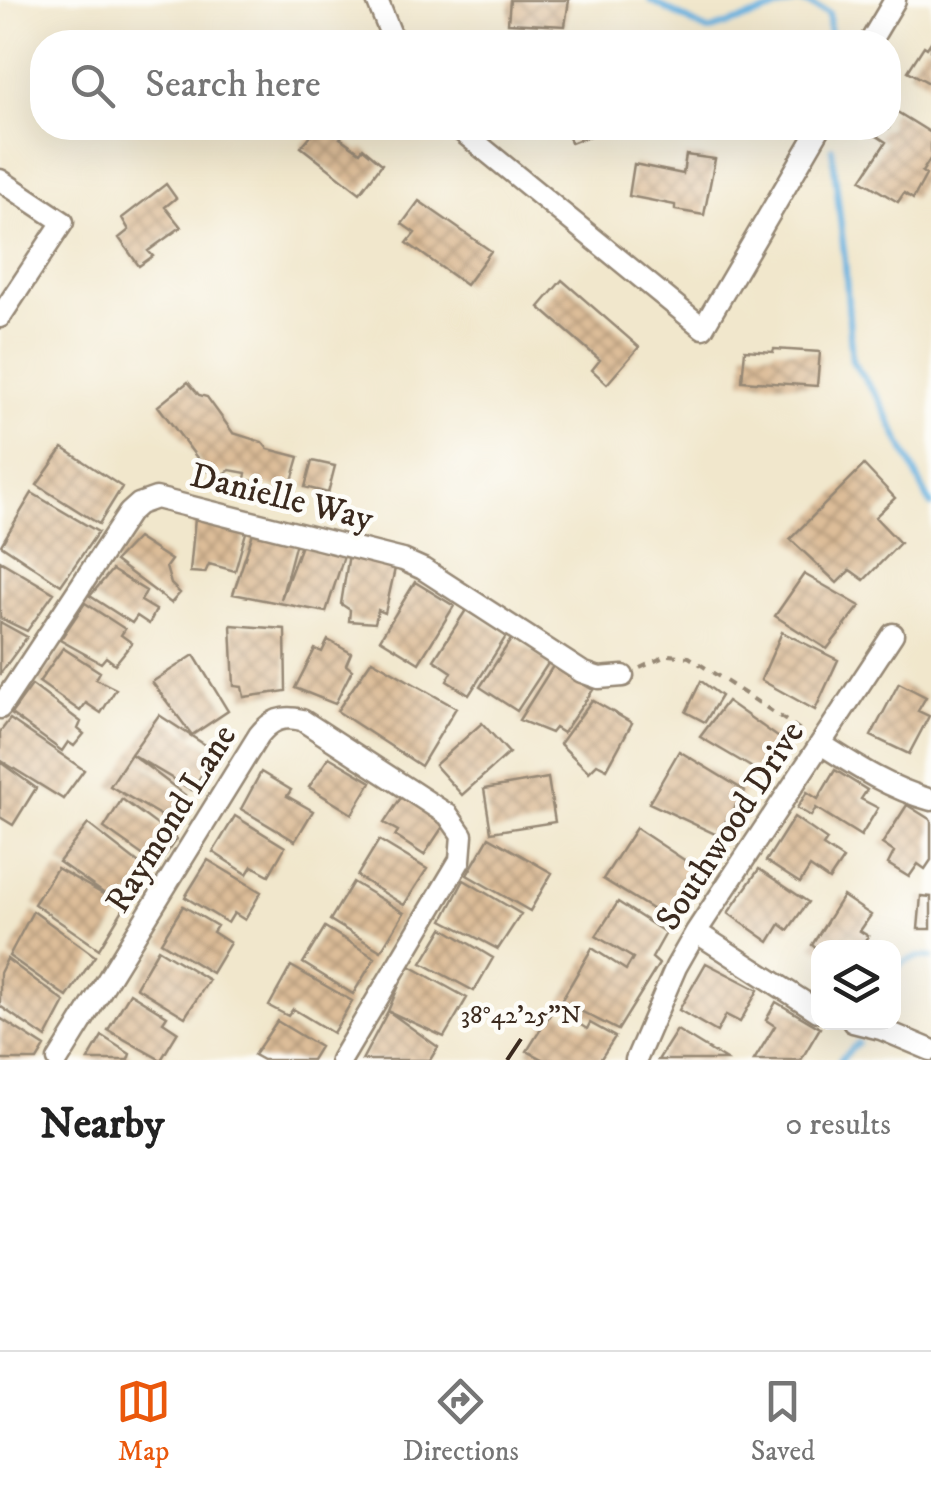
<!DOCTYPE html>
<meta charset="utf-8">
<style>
:root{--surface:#fff;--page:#f2f2f2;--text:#222;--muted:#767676;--line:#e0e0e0;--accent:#ea580c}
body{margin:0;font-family:"IM FELL DW Pica",serif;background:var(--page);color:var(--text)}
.controls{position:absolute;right:30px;bottom:30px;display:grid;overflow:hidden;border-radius:20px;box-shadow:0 10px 40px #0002}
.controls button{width:90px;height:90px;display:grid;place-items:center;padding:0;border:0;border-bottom:2px solid var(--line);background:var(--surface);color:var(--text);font:50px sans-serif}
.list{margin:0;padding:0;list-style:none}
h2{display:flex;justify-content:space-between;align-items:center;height:130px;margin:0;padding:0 40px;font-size:42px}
h2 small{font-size:32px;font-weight:400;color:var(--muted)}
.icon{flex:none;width:55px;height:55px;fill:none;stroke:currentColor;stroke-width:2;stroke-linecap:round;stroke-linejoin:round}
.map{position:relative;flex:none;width:931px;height:1060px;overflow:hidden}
.search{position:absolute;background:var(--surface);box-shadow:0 10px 40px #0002;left:30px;right:30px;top:30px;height:110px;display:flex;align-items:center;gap:25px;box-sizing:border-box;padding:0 35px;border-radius:40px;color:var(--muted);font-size:38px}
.sheet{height:290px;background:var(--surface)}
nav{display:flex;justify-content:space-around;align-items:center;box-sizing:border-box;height:140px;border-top:2px solid var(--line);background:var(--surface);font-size:28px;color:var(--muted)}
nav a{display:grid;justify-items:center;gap:5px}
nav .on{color:var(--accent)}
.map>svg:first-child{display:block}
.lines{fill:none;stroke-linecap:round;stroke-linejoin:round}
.stream{stroke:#69b3e1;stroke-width:6}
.building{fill:url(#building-cross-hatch)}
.minor-casing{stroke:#968875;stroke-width:25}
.path{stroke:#968875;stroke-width:4;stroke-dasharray:8 8;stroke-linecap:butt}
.minor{stroke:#fff;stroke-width:20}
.ticks{fill:none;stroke:#3b2a1e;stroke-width:4}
.labels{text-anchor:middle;stroke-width:9;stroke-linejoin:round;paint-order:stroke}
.street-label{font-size:35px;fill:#3b2a1e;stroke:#fdfcf7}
.ticks-label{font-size:25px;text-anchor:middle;fill:#3b2a1e;stroke:#fdfcf7;stroke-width:9;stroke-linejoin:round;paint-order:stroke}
</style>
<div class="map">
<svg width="931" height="1060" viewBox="0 0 931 1060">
<defs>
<pattern id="building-cross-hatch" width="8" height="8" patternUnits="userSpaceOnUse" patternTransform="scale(2.5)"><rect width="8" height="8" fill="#ddbd99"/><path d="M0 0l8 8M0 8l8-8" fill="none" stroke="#b49a7c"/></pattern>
</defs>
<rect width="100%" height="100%" fill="#fdfcf7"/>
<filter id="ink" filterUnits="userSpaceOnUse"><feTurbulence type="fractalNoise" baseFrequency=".01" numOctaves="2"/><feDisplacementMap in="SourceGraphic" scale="20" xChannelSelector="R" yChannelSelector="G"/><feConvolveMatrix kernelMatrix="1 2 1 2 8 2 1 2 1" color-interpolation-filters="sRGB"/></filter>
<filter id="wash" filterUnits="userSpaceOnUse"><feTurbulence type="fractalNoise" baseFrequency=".0048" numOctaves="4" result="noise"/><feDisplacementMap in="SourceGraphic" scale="40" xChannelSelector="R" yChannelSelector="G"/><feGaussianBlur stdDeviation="2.25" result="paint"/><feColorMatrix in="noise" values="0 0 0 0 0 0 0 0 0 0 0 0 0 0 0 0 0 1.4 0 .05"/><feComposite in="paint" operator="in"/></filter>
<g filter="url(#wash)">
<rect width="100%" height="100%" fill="#f1e7cc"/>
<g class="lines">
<!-- stream -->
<path class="stream" d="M650,0L708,31L800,1L829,13L830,42
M832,148L845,261L852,361L879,399L931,505
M894,972C902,960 917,955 931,958
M840,1060L858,1043"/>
</g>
<g id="blocks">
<!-- building -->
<path class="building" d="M510,0H569L565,26L508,23Z
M931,42V84L908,71L924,46L927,48Z
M894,110L931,133V158L922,172L926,175L913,199L904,193L898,202L861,180L886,142L877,136L883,128H889V118Z
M317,128H339L346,132L340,138L360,152L363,148L382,164L360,193L301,147Z
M566,128H610L571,143Z
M686,155L715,159L704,215L675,210V205L629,196L634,164L683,174Z
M166,184L176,198L165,207L181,227L148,251L153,256L139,266L119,238L129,230L122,218Z
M419,201L491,251L466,285L407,243L415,233L402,224Z
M562,280L639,347L607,384L592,370L600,360L539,307Z
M774,349L820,352L817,386L742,381L745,350L773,352Z
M188,382L199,395L207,397L233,433L262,442L268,449L299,457L289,491L245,479L246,473L230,470L224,474L207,471L158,406Z
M63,448L122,487L99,524L37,485Z
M312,461L335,466L328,493L305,487Z
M864,465L895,498L875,517L900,543L864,580L850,570L837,583L790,539Z
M32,493L98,532L61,585L1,545Z
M195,518L247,529L235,571L209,564L205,573L190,572Z
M253,533L296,542L281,599L301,545L344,556L326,612L233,594Z
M137,538L171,560L166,567L171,584L180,593L171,603L115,561Z
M349,554L396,564L385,613L378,610L375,623L349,621L350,610L341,604Z
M0,561L54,593L27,631L0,618Z
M112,570L146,591L141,601L156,610L149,624L137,616L132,623L90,596Z
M804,574L860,606L827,649L775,616Z
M415,582L454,606L419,663L380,639Z
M85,603L125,629L121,635L132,643L115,664L106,657L101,663L60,640Z
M466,610L507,635L469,695L447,681L452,672L434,660Z
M0,622L27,637L0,674Z
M231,625L285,629L286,691L244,697L242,687L234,686Z
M782,632L838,660L815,710L761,680Z
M512,638L549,662L517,711L480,687Z
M328,640L351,653L346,665L352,670L335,704L295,688L315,649L322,652Z
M63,648L100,672L96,679L116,689L101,713L86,703L80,711L39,682Z
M194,655L228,711L192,735L152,682Z
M372,660L456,708L421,766L337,711Z
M553,666L593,690L563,733L555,728L551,733L519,720Z
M701,681L721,696L705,722L686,712Z
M899,683L926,697L918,711L929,716L909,754L871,736Z
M32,685L81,722L78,729L84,734L74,746L68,742L62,751L11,714Z
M592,700L632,723L607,769L597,764L589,772L560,744Z
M727,701L785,742L763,774L700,737Z
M159,715L216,752L192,790L131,754Z
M10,719L84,770L63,799L0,760V732Z
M482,723L509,753L462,795L435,765Z
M679,751L745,791L717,835L649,803Z
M131,754L185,795L167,819L110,786Z
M329,757L371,782L352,814L309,787Z
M0,762L36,788L13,825L0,817Z
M835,770L867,790L861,799L878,808L861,836L816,808L811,816L797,808L807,792L818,799Z
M261,772L291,790L287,796L313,811L295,841L241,809Z
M548,778L555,822L491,832L484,789Z
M404,793L446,822L424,855L395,836L398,831L384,823Z
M122,799L176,839L158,866L104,828Z
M907,805L931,820V860L925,869L918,864L909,877L888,864L894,852L882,844Z
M235,816L285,847L269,875L252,866L247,874L213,852Z
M794,817L827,840L823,846L843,859L829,880L810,867L800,883L766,861Z
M88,824L147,870L99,949L34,904L57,868L115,901L59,862Z
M636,828L704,873L670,920L603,879Z
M489,837L552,873L530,911L467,875Z
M379,840L427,869L404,905L357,876Z
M208,860L261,892L245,920L234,913L228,923L185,897Z
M759,869L808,902L788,930L780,924L769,942L728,913Z
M464,880L521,914L498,949L443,920Z
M353,882L404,913L381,951L330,920Z
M843,896L871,915L860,931L868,936L860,948L818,950L812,945Z
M921,896L931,897V929H918Z
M618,902L666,933L652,958L659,964L618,1030L561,1001L592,948L626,970L633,958L596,936Z
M183,906L217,926L213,932L230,943L212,973L161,942Z
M33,911L95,956L67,997L9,956Z
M325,927L375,958L353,994L303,963Z
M443,928L493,958L474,991L422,963Z
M158,949L209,980L185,1017L136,987Z
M7,959L65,1002L46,1038L0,1006V973Z
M706,963L758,990L740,1022L726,1015L717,1032L679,1010Z
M408,965L467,998L444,1037L388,1011L438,1047L430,1060H362L388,1011Z
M291,966L352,1001L333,1033L293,1009L288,1016L269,1006Z
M130,993L167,1016L163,1022L178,1032L161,1060L108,1030Z
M776,1002L820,1028L801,1060H754L775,1026L766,1020Z
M554,1008L587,1029L590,1023L615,1037L600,1060H544L527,1051Z
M0,1018L45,1047L37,1060H0Z
M277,1021L320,1047L312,1060H263L254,1055Z
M677,1030L726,1060H658Z
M102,1036L130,1054L128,1060H88Z"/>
</g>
</g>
<g filter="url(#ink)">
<use href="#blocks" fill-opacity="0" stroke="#968875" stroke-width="2.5"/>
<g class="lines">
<defs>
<path id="minor" d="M377,0L394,42
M870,42L895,0
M458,128L703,328L820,128
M0,180L63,222L0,317
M0,708L129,513L139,504L156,498L403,560L423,569L582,672L599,678L623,676
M821,744C857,767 889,788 931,800
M696,932L818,1011
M853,1022L881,1029L931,1050
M58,1060L259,735C271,720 283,715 302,720L448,815L462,835L460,860L341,1060
M636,1060L676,967L696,932L893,634"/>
</defs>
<!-- minor casing -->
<use href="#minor" class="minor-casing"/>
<!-- path -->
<path class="path" d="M640,668L668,655L689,657L805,733"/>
<!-- minor -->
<use href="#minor" class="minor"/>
</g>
</g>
<!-- ticks -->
<path class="ticks" d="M507,1060L521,1039"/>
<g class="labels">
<!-- street labels -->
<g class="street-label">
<text transform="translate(282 496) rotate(14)" y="12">Danielle Way</text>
<text transform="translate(170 818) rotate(-58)" y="12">Raymond Lane</text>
<text transform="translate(729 825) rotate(-57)" y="12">Southwood Drive</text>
</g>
</g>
<g class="ticks-label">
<text x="521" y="1023">38°42'25"N</text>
</g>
</svg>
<div class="controls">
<button><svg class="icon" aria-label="layers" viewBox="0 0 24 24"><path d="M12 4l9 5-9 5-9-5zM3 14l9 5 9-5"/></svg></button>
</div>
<div class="search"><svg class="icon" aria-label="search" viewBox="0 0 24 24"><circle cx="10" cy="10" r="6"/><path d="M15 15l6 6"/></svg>Search here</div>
</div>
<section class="sheet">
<h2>Nearby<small>0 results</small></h2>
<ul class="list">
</ul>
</section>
<nav>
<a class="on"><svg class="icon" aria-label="map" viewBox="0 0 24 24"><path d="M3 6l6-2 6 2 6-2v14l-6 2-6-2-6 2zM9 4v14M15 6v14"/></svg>Map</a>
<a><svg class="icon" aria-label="directions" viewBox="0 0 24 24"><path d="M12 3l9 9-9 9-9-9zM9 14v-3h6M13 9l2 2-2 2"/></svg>Directions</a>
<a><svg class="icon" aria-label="saved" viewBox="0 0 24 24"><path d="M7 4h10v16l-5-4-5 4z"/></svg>Saved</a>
</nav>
